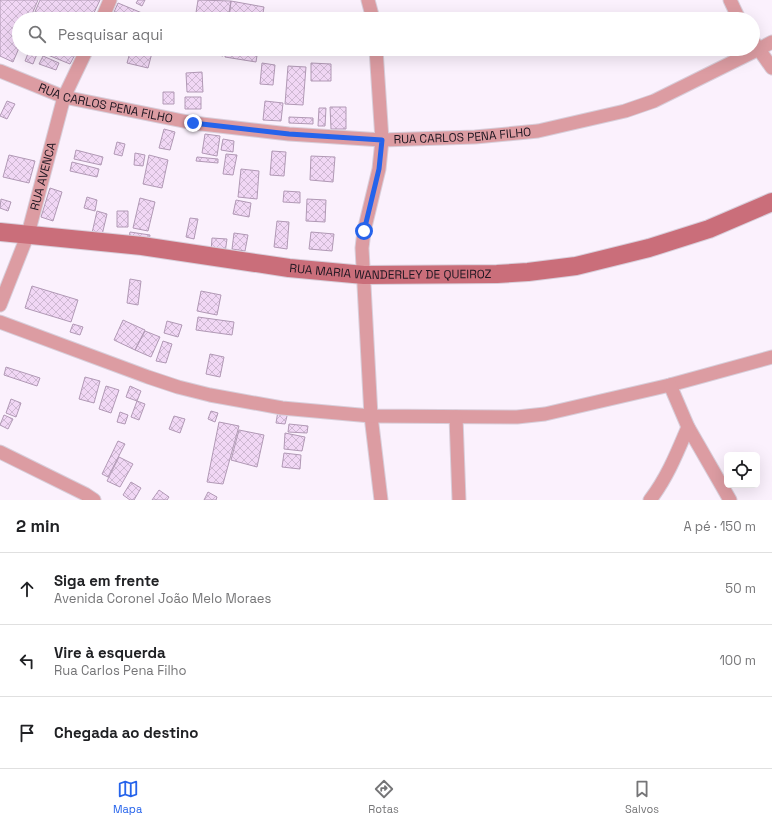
<!DOCTYPE html>
<html lang="pt">
<meta charset="utf-8">
<style>
:root{--surface:#fff;--page:#f6f6f6;--text:#202124;--muted:#757577;--line:#e0e0e0;--accent:#2563eb}
body{margin:0;font-family:"Space Grotesk",sans-serif;background:var(--page);color:var(--text)}
.controls{position:absolute;right:12px;bottom:12px;display:grid;overflow:hidden;border-radius:6px;box-shadow:0 4px 16px #0002}
.controls button{width:36px;height:36px;display:grid;place-items:center;padding:0;border:0;border-bottom:1px solid var(--line);background:var(--surface);color:var(--text);font:20px sans-serif}
.stop{position:absolute;width:12px;height:12px;margin:-9px;border:3px solid #2563eb;border-radius:50%;background:#fff}
.stop.end{background:#2563eb;border-color:#fff;box-shadow:0 1px 4px #0008}
.list{margin:0;padding:0;list-style:none}
h2{display:flex;justify-content:space-between;align-items:center;height:52px;margin:0;padding:0 16px;font-size:17px}
h2 small{font-size:13px;font-weight:400;color:var(--muted)}
.list li{display:grid;grid-template-columns:26px 1fr auto;gap:12px;align-items:center;box-sizing:border-box;height:72px;padding:0 16px;border-top:1px solid var(--line)}
.list b{display:block;font-size:15px;white-space:nowrap}
.list p{margin:0;font-size:13px;white-space:nowrap;color:var(--muted)}
.list em{font-size:13px;font-style:normal;color:var(--muted)}
.icon{flex:none;width:22px;height:22px;fill:none;stroke:currentColor;stroke-width:2;stroke-linecap:round;stroke-linejoin:round}
.map{position:relative;flex:none;width:772px;height:500px;overflow:hidden}
.search{position:absolute;background:var(--surface);box-shadow:0 4px 16px #0002;left:12px;right:12px;top:12px;height:44px;display:flex;align-items:center;gap:10px;box-sizing:border-box;padding:0 14px;border-radius:22px;color:var(--muted);font-size:15px}
.sheet{height:268px;background:var(--surface)}
nav{display:flex;justify-content:space-around;align-items:center;box-sizing:border-box;height:56px;border-top:1px solid var(--line);background:var(--surface);font-size:11px;color:var(--muted)}
nav a{display:grid;justify-items:center;gap:2px}
nav .on{color:var(--accent)}
.map>svg:first-child{display:block}
.building{fill:url(#building-cross-hatch);stroke:#b199b5}
.lines{fill:none;stroke-linecap:round;stroke-linejoin:round}
.street-casing{stroke:#d8ceda;stroke-width:15}
.secondary-casing{stroke:#d8ceda;stroke-width:20}
.street{stroke:#dc9ca2;stroke-width:13}
.secondary{stroke:#ca6e7a;stroke-width:18}
.route{stroke:#2563eb;stroke-width:5}
.labels{text-anchor:middle;stroke-width:3.5;stroke-linejoin:round;paint-order:stroke}
.street-label{font-size:12px;fill:#201722;stroke:#fbf1fd}
</style>
<div class="map">
<svg width="772" height="500" viewBox="0 0 772 500">
<defs>
<pattern id="building-cross-hatch" width="8" height="8" patternUnits="userSpaceOnUse"><rect width="8" height="8" fill="#f1d7f5"/><path d="M0 0l8 8M0 8l8-8" fill="none" stroke="#ceb8d2"/></pattern>
</defs>
<rect width="100%" height="100%" fill="#fbf1fd"/>
<!-- building -->
<path class="building" d="M0,0H38L30,19H19V48L13,62L0,56Z
M40,0H100L91,19H32Z
M138,0H145L142,6L136,3Z
M198,0L231,1L228,19H195Z
M231,1L264,7L262,19H229Z
M118,3L142,13L139,19H111Z
M33,49H78L70,64Z
M98,49H113L111,54Z
M131,49H153L148,68L127,63Z
M193,49H224L223,56Z
M226,49H258L256,62L225,57Z
M29,51L37,54L33,64L25,61Z
M43,56L59,63L56,70L39,64Z
M262,63L275,65L273,85L260,84Z
M311,63L331,64V81H311Z
M288,66L306,67L303,105L285,104Z
M202,72L203,92H187L186,73Z
M163,92H174V104H163Z
M185,97H201V109H185Z
M7,101L15,104L7,119L0,116Z
M265,101L283,103L281,121L263,120Z
M330,107H346V129H331Z
M319,108H326L325,126H318Z
M289,117L313,118V124L289,123Z
M164,129L175,132L170,150L159,148Z
M205,134L220,136L217,156L202,153Z
M223,139L234,141L233,152L221,150Z
M117,142L125,144L122,156L114,154Z
M76,150L103,157L101,165L74,159Z
M272,151L286,152L284,176L270,175Z
M135,153L145,155L143,166L134,165Z
M226,154L237,155L233,175L223,174Z
M9,155L35,161L29,183L3,177Z
M149,155L168,160L162,188L143,184Z
M311,156L335,157L333,182L310,180Z
M197,157L218,159V163L196,161Z
M72,162L99,169L97,177L70,171Z
M241,169L259,171L257,199L238,197Z
M50,188L62,192L53,221L41,217Z
M284,191L300,192V203L283,202Z
M87,197L97,200L95,211L84,208Z
M140,198L155,202L148,231L133,228Z
M1,199L11,202L8,211L0,208Z
M307,199L326,200L325,222L306,221Z
M236,200L251,203L249,217L233,214Z
M97,211L107,214L102,235L92,233Z
M117,211H128V227H117Z
M190,218L198,219L194,239L186,237Z
M277,221L289,222L287,249L274,247Z
M130,232L150,235L149,241L129,237Z
M311,232L334,234L332,251L309,249Z
M234,233L248,235L245,251L232,249Z
M212,238L227,239L225,253L211,252Z
M130,279L141,281L138,305L127,303Z
M32,286L78,300L71,322L25,308Z
M201,291L221,295L217,315L197,311Z
M198,317L234,322L232,335L196,330Z
M123,320L145,330L135,350L114,340Z
M167,321L182,325L178,337L164,333Z
M73,324L83,327L80,335L70,332Z
M145,331L160,337L151,357L135,350Z
M163,341L172,344L166,363L156,361Z
M210,354L224,357L220,377L206,374Z
M6,367L40,378L37,386L4,375Z
M85,377L100,381L94,403L79,399Z
M106,386L119,390L111,413L99,409Z
M130,386L141,391L137,401L126,397Z
M11,399L21,403L16,417L6,413Z
M137,401L145,404L139,420L131,417Z
M211,411L218,413L215,422L208,419Z
M278,411L288,412L285,424L276,423Z
M120,412L128,415L125,424L117,422Z
M4,415L13,419L8,429L0,425Z
M174,416L185,419L180,433L169,429Z
M219,422L239,426L223,484L207,482Z
M289,424L308,426L307,433L288,432Z
M239,430L264,435L257,467L231,460Z
M285,433L305,437L302,451L284,449Z
M118,441L125,444L108,477L102,474Z
M284,453L301,455L300,469L282,467Z
M119,457L133,464L120,487L107,481Z
M131,482L141,488L134,500H130L123,495Z
M159,490L169,497L167,500H152Z
M208,492L217,497L216,500H204Z"/>
<g class="lines">
<defs>
<g id="street">
<path d="M368,0L373,19"/>
<path d="M730,0L739,19"/>
<path d="M102,19L110,0"/>
<path d="M753,41L772,68"/>
<path d="M376,49L382,140L379,169L364,231L362,248L371,416L381,500"/>
<path id="s1" d="M0,71L64,97L193,123L289,134L382,140L475,137L538,131L625,111L654,101L759,49L772,42"/>
<path id="s2" d="M0,305L28,234L64,97L87,49"/>
<path d="M0,322L148,377L178,387L210,395L282,408L371,416L517,417L545,414L670,385L772,357"/>
<path d="M670,385L688,427L730,500"/>
<path d="M456,417L459,500"/>
<path d="M0,452L85,494L94,500"/>
<path d="M650,500C667,478 677,453 688,427"/>
</g>
<g id="secondary">
<path id="s3" d="M0,232L142,246L289,268L364,275L497,274L528,272L576,266L649,248L709,229L772,202"/>
</g>
</defs>
<!-- street casing -->
<use href="#street" class="street-casing"/>
<!-- secondary casing -->
<use href="#secondary" class="secondary-casing"/>
<!-- street -->
<use href="#street" class="street"/>
<!-- secondary -->
<use href="#secondary" class="secondary"/>
</g>
<g class="lines">
<!-- route -->
<path class="route" d="M193,123L289,134L382,140L379,169L364,231"/>
</g>
<g class="labels">
<!-- street labels -->
<g class="street-label">
<text dy="4" stroke="none"><textPath href="#s1" startOffset="111">RUA CARLOS PENA FILHO</textPath></text>
<text dy="4" stroke="none"><textPath href="#s1" startOffset="471">RUA CARLOS PENA FILHO</textPath></text>
<text dy="4" stroke="none"><textPath href="#s2" startOffset="136">RUA AVENCA</textPath></text>
<text dy="4" stroke="none"><textPath href="#s3" startOffset="393">RUA MARIA WANDERLEY DE QUEIROZ</textPath></text>
</g>
</g>
</svg>
<div class="controls">
<button><svg class="icon" aria-label="locate" viewBox="0 0 24 24"><circle cx="12" cy="12" r="6"/><path d="M12 2v4M12 18v4M2 12h4M18 12h4"/></svg></button>
</div>
<div class="stop" style="left:364px;top:231px"></div>
<div class="stop end" style="left:193px;top:123px"></div>
<div class="search"><svg class="icon" aria-label="search" viewBox="0 0 24 24"><circle cx="10" cy="10" r="6"/><path d="M15 15l6 6"/></svg>Pesquisar aqui</div>
</div>
<section class="sheet">
<h2>2 min<small>A pé · 150 m</small></h2>
<ul class="list">
<li><svg class="icon" aria-label="ahead" viewBox="0 0 24 24"><path d="M12 20V5M6 11l6-6 6 6"/></svg><div><b>Siga em frente</b><p>Avenida Coronel João Melo Moraes</p></div><em>50 m</em></li>
<li><svg class="icon" aria-label="left" viewBox="0 0 24 24"><path d="M17 20v-9H6M10 6l-5 5 5 5"/></svg><div><b>Vire à esquerda</b><p>Rua Carlos Pena Filho</p></div><em>100 m</em></li>
<li><svg class="icon" aria-label="arrive" viewBox="0 0 24 24"><path d="M6 21V4h12l-3 4 3 4H6"/></svg><div><b>Chegada ao destino</b></div></li>
</ul>
</section>
<nav>
<a class="on"><svg class="icon" aria-label="map" viewBox="0 0 24 24"><path d="M3 6l6-2 6 2 6-2v14l-6 2-6-2-6 2zM9 4v14M15 6v14"/></svg>Mapa</a>
<a><svg class="icon" aria-label="directions" viewBox="0 0 24 24"><path d="M12 3l9 9-9 9-9-9zM9 14v-3h6M13 9l2 2-2 2"/></svg>Rotas</a>
<a><svg class="icon" aria-label="saved" viewBox="0 0 24 24"><path d="M7 4h10v16l-5-4-5 4z"/></svg>Salvos</a>
</nav>
